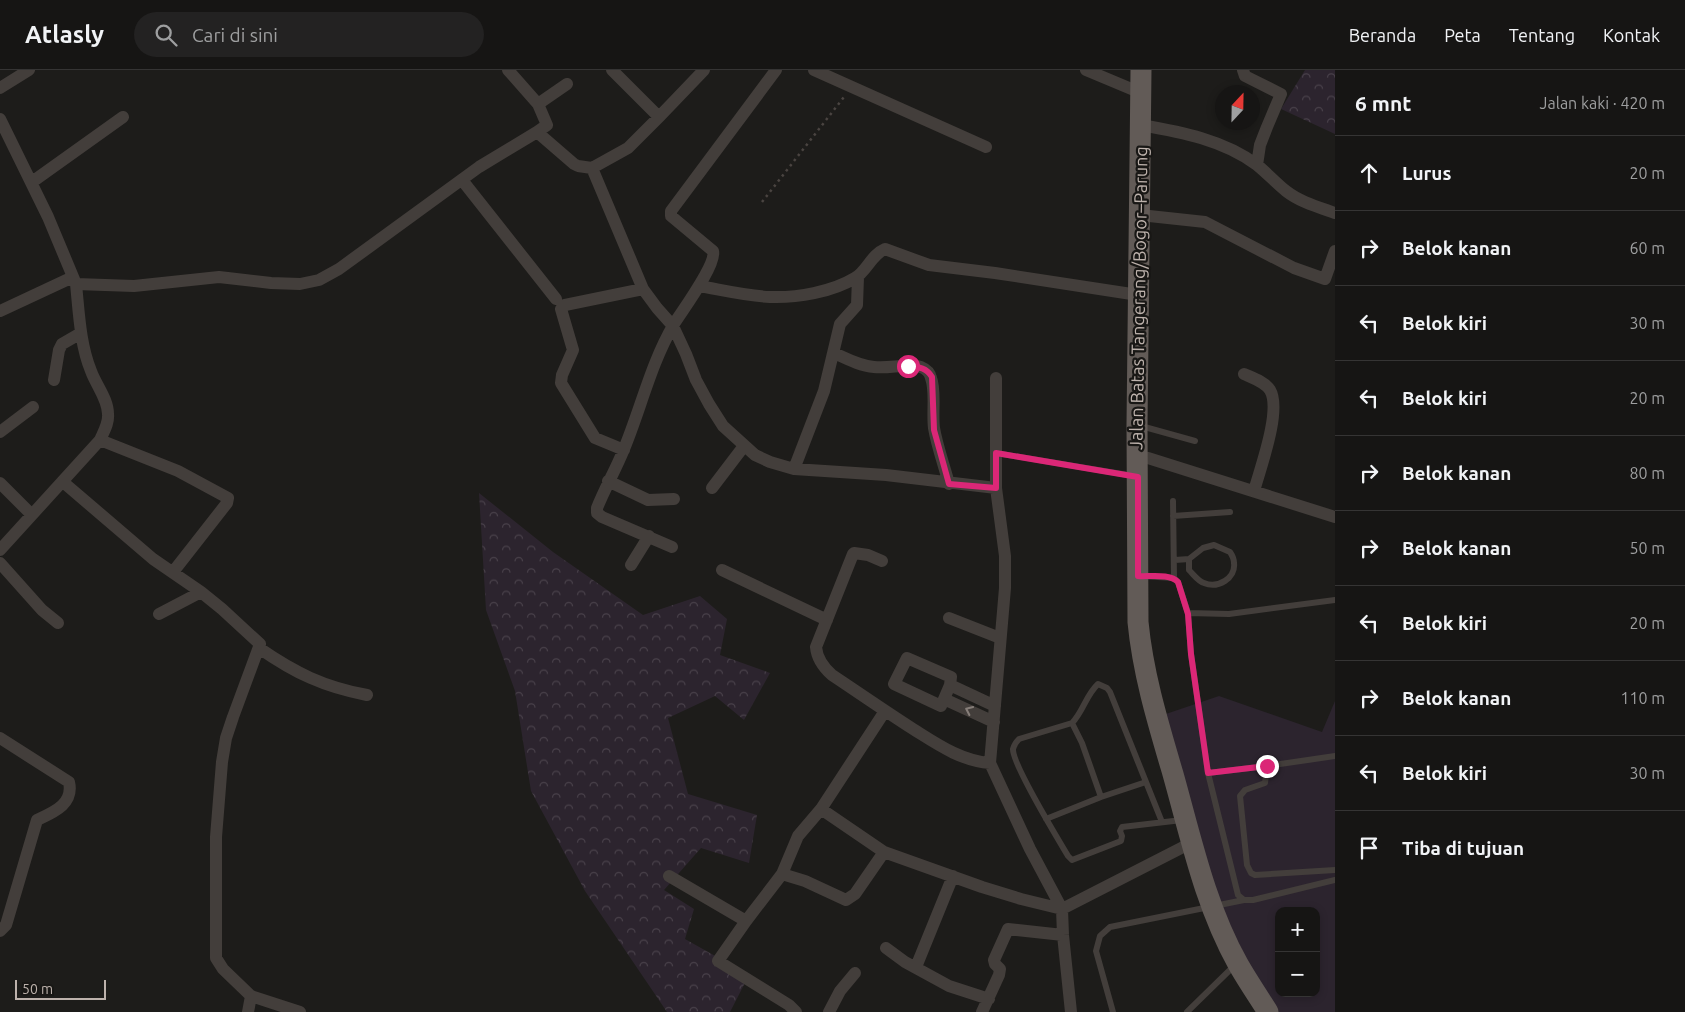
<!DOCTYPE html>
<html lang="id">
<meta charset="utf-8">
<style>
:root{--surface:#161514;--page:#232222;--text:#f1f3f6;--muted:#9e9fa0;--line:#353434}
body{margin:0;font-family:Ubuntu,sans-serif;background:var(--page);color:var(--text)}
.controls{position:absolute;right:15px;bottom:15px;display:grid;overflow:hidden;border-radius:10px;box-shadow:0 2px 8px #0003}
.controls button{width:45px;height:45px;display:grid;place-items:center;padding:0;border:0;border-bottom:1px solid var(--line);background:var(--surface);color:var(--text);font:25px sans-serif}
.compass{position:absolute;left:1215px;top:15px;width:45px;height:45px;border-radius:50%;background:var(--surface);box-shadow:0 2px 8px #0003;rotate:22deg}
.scale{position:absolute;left:15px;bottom:12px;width:91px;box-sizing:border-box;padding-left:5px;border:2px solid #bdb2ac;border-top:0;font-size:14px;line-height:18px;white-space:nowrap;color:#bdb2ac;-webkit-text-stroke:4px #181715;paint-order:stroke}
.stop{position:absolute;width:15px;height:15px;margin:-11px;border:4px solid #db2777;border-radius:50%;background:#fff}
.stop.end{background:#db2777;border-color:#fff;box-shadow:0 1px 5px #0008}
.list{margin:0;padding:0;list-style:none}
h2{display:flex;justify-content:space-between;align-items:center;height:65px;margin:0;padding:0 20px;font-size:21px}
h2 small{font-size:16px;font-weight:400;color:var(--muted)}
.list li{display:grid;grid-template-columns:32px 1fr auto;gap:15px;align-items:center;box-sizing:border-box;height:75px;padding:0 20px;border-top:1px solid var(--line)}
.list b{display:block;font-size:19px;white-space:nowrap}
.list em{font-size:16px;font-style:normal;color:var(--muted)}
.icon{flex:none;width:28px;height:28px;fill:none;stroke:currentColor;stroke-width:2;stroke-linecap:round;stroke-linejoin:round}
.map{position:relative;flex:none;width:1335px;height:942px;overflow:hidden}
header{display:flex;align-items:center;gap:30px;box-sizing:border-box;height:70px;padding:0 25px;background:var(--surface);border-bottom:1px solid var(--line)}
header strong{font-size:24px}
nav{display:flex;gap:28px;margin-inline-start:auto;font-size:18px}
.search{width:350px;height:45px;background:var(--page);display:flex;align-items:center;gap:12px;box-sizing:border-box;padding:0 18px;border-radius:28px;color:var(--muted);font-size:19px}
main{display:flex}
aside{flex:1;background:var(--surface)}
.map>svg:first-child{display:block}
.grass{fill:#2c242e;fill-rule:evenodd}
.forest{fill:url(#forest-crowns)}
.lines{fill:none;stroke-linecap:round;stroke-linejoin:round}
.path{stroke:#4a4441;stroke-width:2.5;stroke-dasharray:2.5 4;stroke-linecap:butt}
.lane{stroke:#433e3b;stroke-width:6}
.street{stroke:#433e3b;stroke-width:12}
.primary{stroke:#625b57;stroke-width:21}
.oneway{stroke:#867e79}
.route{stroke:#db2777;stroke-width:6}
.labels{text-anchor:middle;stroke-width:4.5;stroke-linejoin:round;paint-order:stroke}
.street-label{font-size:18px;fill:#bdb2ac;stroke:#181715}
</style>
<header>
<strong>Atlasly</strong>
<div class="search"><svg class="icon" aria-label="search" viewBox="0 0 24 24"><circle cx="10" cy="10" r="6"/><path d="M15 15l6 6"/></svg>Cari di sini</div>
<nav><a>Beranda</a><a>Peta</a><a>Tentang</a><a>Kontak</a></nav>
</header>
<main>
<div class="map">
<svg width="1335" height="942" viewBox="0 0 1335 942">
<defs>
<pattern id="forest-crowns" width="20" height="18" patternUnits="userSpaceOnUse" patternTransform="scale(1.25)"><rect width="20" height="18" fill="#2c242e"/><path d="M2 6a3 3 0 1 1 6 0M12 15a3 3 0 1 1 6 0" fill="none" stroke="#49414a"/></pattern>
</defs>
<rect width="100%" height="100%" fill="#1d1c1a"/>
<!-- grass -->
<path class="grass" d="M1219,626L1322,662L1335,631V942H1263L1255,931L1154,648ZM1279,841H1316V923H1279Z"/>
<!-- forest -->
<path class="forest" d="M1305,0H1335V64L1281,39Z
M479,423L553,482L643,545L700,526L727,549L720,585L770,603L744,650L715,626L668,648L688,724L757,745L749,793L701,778L664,820L694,839L685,869L749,905L730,942H667L585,821L531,721L515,621L486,540Z"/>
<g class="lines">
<!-- path -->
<path class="path" d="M762,132L844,27"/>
<!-- lane -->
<path class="lane" d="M1141,356L1195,371
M996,383L1134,406
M1173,431L1174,508
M1173,446L1230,442
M1175,490L1189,489L1203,478L1214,475L1230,482C1232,485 1234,489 1234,493C1236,508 1218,519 1204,513C1198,511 1194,505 1189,500V489
M1141,506L1174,508L1178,512L1188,543L1229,544L1335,530
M1188,543L1191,584L1208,703L1238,825L1244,830H1253L1335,810
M1072,653C1083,642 1086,625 1098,614L1107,618L1110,622L1162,752
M1267,696L1335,686
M1208,703L1267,696L1265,713L1245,720L1240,726L1247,795L1251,803L1255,805L1335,800
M1101,727L1082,673L1072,653L1019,669C1016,672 1014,675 1013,679C1012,694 1058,769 1068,786L1072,790L1121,771L1122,766L1120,761L1122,757L1182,750
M1046,749L1101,727L1146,712
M1113,942L1096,881L1100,866L1110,857L1244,830
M1187,942L1235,895"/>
<!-- street -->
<path class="street" d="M508,0L538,34L547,55L537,62
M612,0L659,47
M814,0L986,77
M1086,0L1141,23
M1243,0L1245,6L1281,24L1267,57L1260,75L1257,95
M0,18L29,0
M538,34L567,14
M0,49L48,147L76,214L134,216L219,207L271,213L300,214L319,210L339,199L479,97L537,62L574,94L578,96L592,98L628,78L659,47L704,0
M1141,55C1181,62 1224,70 1257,95C1267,103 1276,113 1286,121C1300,132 1318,137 1335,143
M592,98L643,219L657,238L673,256L686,284L696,310L709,334L723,356L755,385L770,392L794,399L886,405L996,418
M462,110L556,229
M32,112L123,47
M1140,145L1205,152L1294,198L1325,209L1335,181
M699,216C722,220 747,226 770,227C797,228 832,222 855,208C867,201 871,185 885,179L929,195L995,203L1138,225
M0,241L73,207
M834,283C847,289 860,296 874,297C889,299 906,293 921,297C926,299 930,303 931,308C936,321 932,342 934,358C937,376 944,395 949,414
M1244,304C1253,308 1265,312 1270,320C1282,340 1260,399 1254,421
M996,308V418L1005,486V518L990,693L1030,779L1062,839L1063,865L1071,942
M54,310L59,280L62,274L81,263
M0,362L33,337
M100,370L178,401L228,428L227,433L173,502
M624,380L595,368L561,313L562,305L573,280L561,239L565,235L643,219
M1138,387L1148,388L1335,447
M794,399L824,321L840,254L857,235L858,207
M608,411L648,430L674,429
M63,412L153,489L201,522L222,539L260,574L233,647L226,668L222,692L216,767V888L223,899L251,926L248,942
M0,413L31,444
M712,418L744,376
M672,477L602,447L597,443V438C605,418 616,399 624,379C641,338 651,293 674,254C682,241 717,194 713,181L671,146V141L776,0
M0,480L100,370C104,361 109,353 108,344C108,329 96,315 91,301C80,274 79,243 76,214
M882,491L868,485L854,483L853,484L816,577C817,589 823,597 832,605C859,623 885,641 913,659C937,674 961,691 990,693
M0,493L42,540L58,553
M631,495L649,466
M722,500L827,550
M159,544L201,522
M949,548L1000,568
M259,578C295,603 324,617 367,625
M907,588L951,607L950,615L941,636L894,614Z
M950,615L995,636
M944,629L994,652
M0,668L69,712C74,734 54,742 37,750L6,855L0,861
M821,739L884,782L982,817L1021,829L1062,839L1191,773
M782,804L798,766L821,739L885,641
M669,806L746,851L782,804L805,811L846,830L855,824L884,782
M746,851L718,891L789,935L796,942
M886,878L905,892L949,916L989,929
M916,897L953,806
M251,926L300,942
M829,942L840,921L855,903
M982,942L999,905L1000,899L995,894L994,890L1008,859L1063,865"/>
<!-- primary -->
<path class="primary" d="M1141,0L1137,355L1138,552C1143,604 1158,653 1173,704C1191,768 1205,835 1238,894C1247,910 1258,926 1268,942"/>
</g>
<!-- one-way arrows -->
<defs><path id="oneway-chevron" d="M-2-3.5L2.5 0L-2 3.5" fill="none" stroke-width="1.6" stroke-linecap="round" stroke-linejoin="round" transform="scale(1.25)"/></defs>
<use class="oneway" href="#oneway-chevron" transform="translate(969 640) rotate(-155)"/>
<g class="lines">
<!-- route -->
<path class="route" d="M908,296C918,297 926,297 932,307L934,360L949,414L996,418V383L1138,407V506C1149,507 1170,503 1178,512L1188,544L1191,584L1208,703L1267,696"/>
</g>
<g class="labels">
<!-- street labels -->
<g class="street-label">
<text transform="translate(1139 228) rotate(-89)" y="6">Jalan Batas Tangerang/Bogor–Parung</text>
</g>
</g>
</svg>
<div class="controls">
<button>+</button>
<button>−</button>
</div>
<svg class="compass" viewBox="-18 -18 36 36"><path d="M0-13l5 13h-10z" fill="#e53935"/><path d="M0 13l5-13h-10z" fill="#9e9fa0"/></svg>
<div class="scale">50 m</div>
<div class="stop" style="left:908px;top:296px"></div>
<div class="stop end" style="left:1267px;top:696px"></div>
</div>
<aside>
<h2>6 mnt<small>Jalan kaki · 420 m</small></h2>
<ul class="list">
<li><svg class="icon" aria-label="ahead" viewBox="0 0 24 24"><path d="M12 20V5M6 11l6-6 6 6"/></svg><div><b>Lurus</b></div><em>20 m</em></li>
<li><svg class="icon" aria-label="right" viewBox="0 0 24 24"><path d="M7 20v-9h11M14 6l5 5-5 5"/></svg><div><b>Belok kanan</b></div><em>60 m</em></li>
<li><svg class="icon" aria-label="left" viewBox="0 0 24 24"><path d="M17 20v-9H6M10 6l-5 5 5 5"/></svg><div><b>Belok kiri</b></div><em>30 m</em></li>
<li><svg class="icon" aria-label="left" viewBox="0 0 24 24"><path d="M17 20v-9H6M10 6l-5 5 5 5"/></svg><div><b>Belok kiri</b></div><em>20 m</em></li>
<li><svg class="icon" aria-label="right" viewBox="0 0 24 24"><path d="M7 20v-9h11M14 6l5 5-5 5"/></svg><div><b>Belok kanan</b></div><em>80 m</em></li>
<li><svg class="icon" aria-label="right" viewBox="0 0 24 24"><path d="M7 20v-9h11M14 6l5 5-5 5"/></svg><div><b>Belok kanan</b></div><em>50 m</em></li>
<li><svg class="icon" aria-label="left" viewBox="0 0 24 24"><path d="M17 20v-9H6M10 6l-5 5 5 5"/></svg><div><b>Belok kiri</b></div><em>20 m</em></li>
<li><svg class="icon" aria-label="right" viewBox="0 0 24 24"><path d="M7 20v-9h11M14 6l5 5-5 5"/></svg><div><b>Belok kanan</b></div><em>110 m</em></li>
<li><svg class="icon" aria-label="left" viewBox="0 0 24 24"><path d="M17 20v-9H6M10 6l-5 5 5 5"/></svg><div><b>Belok kiri</b></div><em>30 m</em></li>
<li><svg class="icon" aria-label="arrive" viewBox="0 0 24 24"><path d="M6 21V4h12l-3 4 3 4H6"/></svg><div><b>Tiba di tujuan</b></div></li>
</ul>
</aside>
</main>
